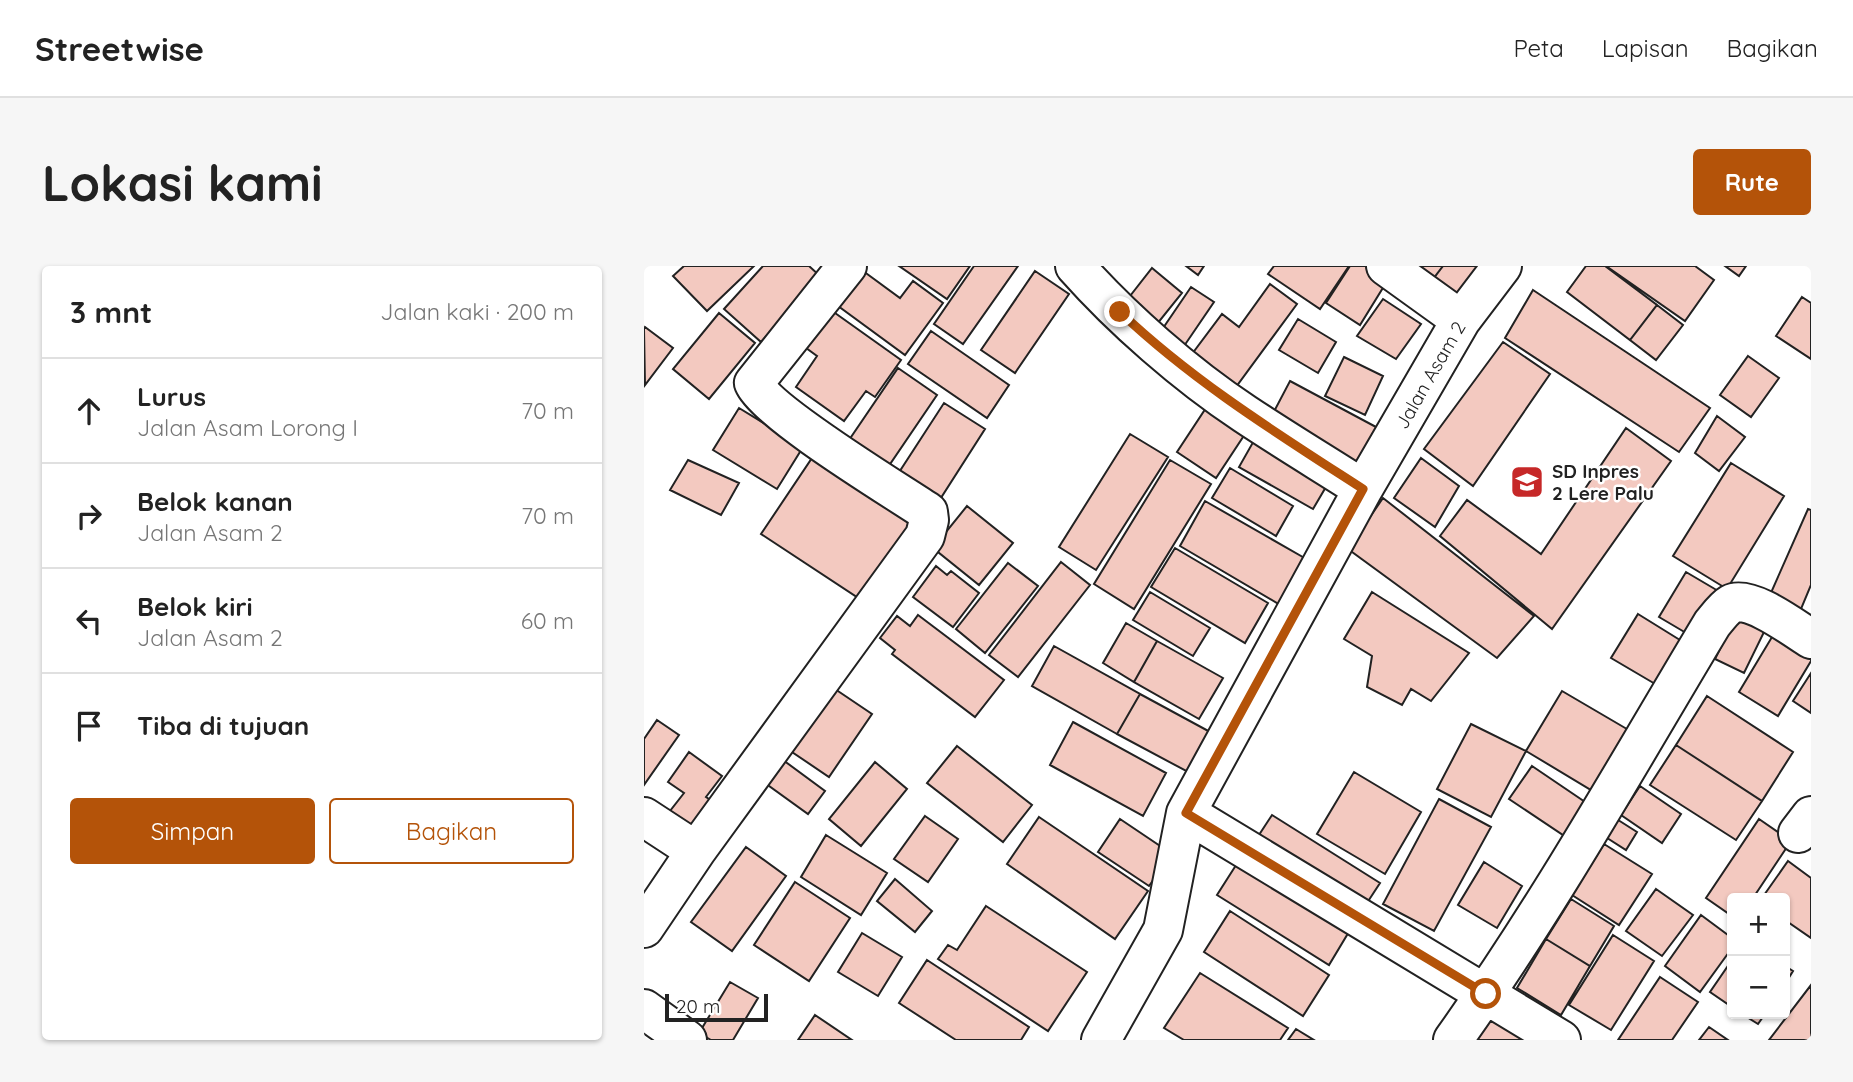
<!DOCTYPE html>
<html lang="id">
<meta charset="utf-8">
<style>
:root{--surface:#fff;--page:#f6f6f6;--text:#222;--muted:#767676;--line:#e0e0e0;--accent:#b45309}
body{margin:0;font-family:Quicksand,sans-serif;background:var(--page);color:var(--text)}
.controls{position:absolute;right:21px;bottom:21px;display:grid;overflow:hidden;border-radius:7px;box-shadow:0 2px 5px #0004}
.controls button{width:63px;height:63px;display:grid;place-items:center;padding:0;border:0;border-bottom:2px solid var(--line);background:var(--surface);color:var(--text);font:35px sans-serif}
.scale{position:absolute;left:21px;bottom:18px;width:103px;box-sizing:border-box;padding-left:7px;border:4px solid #222;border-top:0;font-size:19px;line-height:24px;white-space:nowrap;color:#222;-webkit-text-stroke:5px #fff;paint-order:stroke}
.stop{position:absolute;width:21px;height:21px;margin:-16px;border:5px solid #b45309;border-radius:50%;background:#fff}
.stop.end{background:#b45309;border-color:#fff;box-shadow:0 2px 7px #0008}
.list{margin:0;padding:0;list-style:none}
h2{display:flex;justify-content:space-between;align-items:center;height:91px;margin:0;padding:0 28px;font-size:30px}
h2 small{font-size:23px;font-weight:400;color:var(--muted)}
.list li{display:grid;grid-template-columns:46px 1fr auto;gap:21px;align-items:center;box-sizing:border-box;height:105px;padding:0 28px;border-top:2px solid var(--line)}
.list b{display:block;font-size:26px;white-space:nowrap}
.list p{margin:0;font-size:23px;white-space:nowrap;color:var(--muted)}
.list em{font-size:23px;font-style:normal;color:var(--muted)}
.actions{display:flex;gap:14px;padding:21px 28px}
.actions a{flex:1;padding:16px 0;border:2px solid var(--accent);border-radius:7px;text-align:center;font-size:24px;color:var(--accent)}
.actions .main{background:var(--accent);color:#fff}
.icon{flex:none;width:38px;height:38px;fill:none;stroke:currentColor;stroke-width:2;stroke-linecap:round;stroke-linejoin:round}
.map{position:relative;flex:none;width:1167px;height:774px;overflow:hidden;border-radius:7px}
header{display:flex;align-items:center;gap:42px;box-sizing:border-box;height:98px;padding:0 35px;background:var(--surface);border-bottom:2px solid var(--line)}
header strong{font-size:33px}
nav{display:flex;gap:38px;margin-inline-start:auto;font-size:24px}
.intro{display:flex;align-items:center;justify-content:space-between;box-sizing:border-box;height:168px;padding:0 42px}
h1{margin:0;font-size:49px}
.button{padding:18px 32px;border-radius:7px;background:var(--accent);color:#fff;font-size:24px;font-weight:700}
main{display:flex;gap:42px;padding:0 42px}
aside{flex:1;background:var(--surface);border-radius:7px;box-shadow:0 2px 5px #0004}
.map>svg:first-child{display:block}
.building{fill:#f3c9c0;stroke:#222;stroke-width:2}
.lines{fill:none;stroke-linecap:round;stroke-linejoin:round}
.minor-casing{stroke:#222;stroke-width:42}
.minor{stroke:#fff;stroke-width:38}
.route{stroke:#b45309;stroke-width:9}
.labels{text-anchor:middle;stroke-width:5;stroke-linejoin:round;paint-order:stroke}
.street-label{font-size:19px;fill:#222;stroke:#fff}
.poi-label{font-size:19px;font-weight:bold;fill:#222;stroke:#fff;text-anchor:start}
</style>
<header>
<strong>Streetwise</strong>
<nav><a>Peta</a><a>Lapisan</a><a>Bagikan</a></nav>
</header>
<div class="intro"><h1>Lokasi kami</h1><a class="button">Rute</a></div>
<main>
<aside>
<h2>3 mnt<small>Jalan kaki · 200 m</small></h2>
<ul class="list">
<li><svg class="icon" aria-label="ahead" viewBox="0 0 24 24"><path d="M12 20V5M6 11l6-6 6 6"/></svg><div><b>Lurus</b><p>Jalan Asam Lorong I</p></div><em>70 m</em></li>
<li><svg class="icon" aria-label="right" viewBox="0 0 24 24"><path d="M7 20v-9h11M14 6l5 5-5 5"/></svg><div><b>Belok kanan</b><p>Jalan Asam 2</p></div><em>70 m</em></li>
<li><svg class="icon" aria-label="left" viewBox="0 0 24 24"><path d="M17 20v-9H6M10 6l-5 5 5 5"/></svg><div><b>Belok kiri</b><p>Jalan Asam 2</p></div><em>60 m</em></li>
<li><svg class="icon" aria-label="arrive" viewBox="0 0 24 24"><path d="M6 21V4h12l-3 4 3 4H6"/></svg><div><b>Tiba di tujuan</b></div></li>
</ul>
<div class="actions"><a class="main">Simpan</a><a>Bagikan</a></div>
</aside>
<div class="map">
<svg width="1167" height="774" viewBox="0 0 1167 774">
<rect width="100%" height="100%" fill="#fff"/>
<!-- building -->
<path class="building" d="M40,0H110L63,45L29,10Z
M119,0H165L176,10L117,76L80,43Z
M255,0H326L303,33Z
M330,0H374L319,78L290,58Z
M542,0H560L554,9Z
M630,0H705L676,43L624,8Z
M706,0H726L745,12L716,59L682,37Z
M766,0H799L786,17Z
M799,0H844L816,40L786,17Z
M942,0H961L1013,39L986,74L923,26Z
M962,0H1051L1070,14L1041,55Z
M1081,0H1102L1095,10Z
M215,2L256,32L269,15L299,37L261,89L190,37Z
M508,2L538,27L509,63L479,39Z
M391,5L425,28L371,107L337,84Z
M626,18L653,38L589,125L545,92L578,48L595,61Z
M547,21L570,36L536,86L513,71Z
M889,24L1066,142L1035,186L861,72Z
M1158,31L1167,37V93L1132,70Z
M739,33L777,58L752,93L713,70Z
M1013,39L1039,59L1012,94L986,74Z
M184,42L257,94L231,131L222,125L200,155L152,121L173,90L158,79Z
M75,47L111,77L65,133L29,103Z
M654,53L692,76L674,107L635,84Z
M1,61L29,82L1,119L0,63Z
M287,65L365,119L343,152L264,98Z
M859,76L906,108L829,220L780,183Z
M1104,90L1135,112L1107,151L1076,129Z
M700,91L739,110L721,149L681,130Z
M254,102L293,129L242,204L203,177Z
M646,115L747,169L726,208L625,155Z
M300,137L341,163L293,238L252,211Z
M95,142L159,181L133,223L69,184Z
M562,142L601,168L572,212L533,186Z
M1073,150L1101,171L1075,205L1051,187Z
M982,162L1027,195L908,363L796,270L823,234L897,288Z
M486,168L524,191L452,304L415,281Z
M612,171L686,214L669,243L595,201Z
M168,192L272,261L222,337L117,268Z
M777,192L815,220L791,261L750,232Z
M44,194L95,217L77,249L26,224Z
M526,194L567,218L490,343L450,318Z
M1087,197L1140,230L1083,323L1029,290Z
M586,202L649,240L632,270L568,232Z
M739,232L890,350L853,392L704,283Z
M561,235L664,294L638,340L536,280Z
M323,240L369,277L335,319L289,282Z
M1164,243L1167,244V319L1157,343L1126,329Z
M531,282L624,337L601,377L507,321Z
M417,296L446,319L374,411L345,389Z
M364,297L394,320L341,387L312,363Z
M292,300L303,309L307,305L335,327L309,361L269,331Z
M1042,306L1081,329L1054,374L1015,351Z
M506,326L566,362L549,390L489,354Z
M728,326L825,387L787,435L767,423L758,439L723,421L728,390L700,373Z
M994,348L1044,379L1018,422L967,392Z
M274,349L360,414L331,451L248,388L251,384L236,372L253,350L266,360Z
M1092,350L1121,364L1100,407L1071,393Z
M482,357L513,375L490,416L459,397Z
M1131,366L1167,387V395L1134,450L1095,426Z
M513,375L579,412L555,453L490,416Z
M410,380L496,428L473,468L388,420Z
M1167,407V447L1149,435Z
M185,419L228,448L185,511L142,482Z
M918,425L988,466L952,527L882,485Z
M496,428L568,467L546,507L473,468Z
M1063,430L1149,486L1118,535L1032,479Z
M13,454L35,469L0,519V473Z
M429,456L522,507L499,550L406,499Z
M827,458L882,485L847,551L793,523Z
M1032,479L1118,535L1092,574L1006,519Z
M313,480L388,539L359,576L283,517Z
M45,486L78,510L62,531L71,537L52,563L26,545L40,527L24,516Z
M139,494L181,525L164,548L121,517Z
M231,496L263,523L217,580L185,553Z
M888,500L947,540L925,573L865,533Z
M710,506L777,546L741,608L673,568Z
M996,520L1037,548L1018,577L977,549Z
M795,533L847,561L790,665L739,638Z
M628,549L736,617L721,640L613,572Z
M281,550L314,573L284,616L250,593Z
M395,551L504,625L471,673L363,598Z
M971,552L993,566L982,584L960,570Z
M476,553L528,588L505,620L454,586Z
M1115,553L1147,575L1109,632H1088V650L1062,632Z
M182,569L243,607L217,649L157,611Z
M960,578L1008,608L975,659L928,629Z
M102,581L142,610L88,685L47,656Z
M601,585L712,654L685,699L573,629Z
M1144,595L1167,612V672L1141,654V632H1118Z
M840,596L878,620L853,662L814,639Z
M251,613L288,645L271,666L233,635Z
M151,616L206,652L165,715L110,679Z
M1012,623L1049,649L1018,690L982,665Z
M927,633L970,660L946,700L902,673Z
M342,640L443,706L404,765L294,693L304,679L313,684Z
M586,645L685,709L659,750L560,686Z
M1057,649L1088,672V682L1056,726L1021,700Z
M218,667L258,691L234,730L194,706Z
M969,669L1010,695L967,764L925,739Z
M902,673L946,700L917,749L873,722Z
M283,694L385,761L377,774H312L255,737Z
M1088,694V741L1066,726Z
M1141,700L1149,705L1141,718Z
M556,707L644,762L636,774H540L520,762Z
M1016,711L1054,736L1028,774H974Z
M86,716L114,732L89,774H67L55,767Z
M1167,719V774H1125Z
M848,742L893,774H826Z
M1098,748H1121L1114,758Z
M171,749L208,774H154Z
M1065,761L1084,774H1055Z
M652,763L670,774H644Z"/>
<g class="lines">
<defs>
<path id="minor" d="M431,0C478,53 542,109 601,148C640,174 680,198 719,223
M742,0L817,54
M542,547L917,774
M0,551L52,585L0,662
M1154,567L1167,550
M52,585L281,270L285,254L284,246C251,224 122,146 110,117L203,0
M0,743L43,774
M457,774L519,664L542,547L719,223L817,54L858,0
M809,774C904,641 984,498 1068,358C1073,352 1080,342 1087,338C1105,328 1151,363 1167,373"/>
</defs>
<!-- minor casing -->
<use href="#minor" class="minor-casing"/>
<!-- minor -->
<use href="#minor" class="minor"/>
</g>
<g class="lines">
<!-- route -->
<path class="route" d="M476,46C550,116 634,168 719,223L542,547L842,728"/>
</g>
<!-- icons -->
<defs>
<symbol id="school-square" viewBox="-11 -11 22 22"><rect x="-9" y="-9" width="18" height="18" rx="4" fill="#c62828" stroke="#fff"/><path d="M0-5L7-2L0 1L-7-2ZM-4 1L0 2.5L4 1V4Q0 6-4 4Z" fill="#fff"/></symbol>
</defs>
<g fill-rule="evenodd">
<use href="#school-square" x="864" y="197" width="38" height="38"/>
</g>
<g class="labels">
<!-- street labels -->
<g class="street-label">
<text transform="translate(786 109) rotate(-60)" y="7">Jalan Asam 2</text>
</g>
<!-- poi labels -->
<g class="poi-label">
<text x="908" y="212">SD Inpres<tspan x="908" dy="22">2 Lere Palu</tspan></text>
</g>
</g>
</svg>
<div class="controls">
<button>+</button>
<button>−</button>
</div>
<div class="scale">20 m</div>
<div class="stop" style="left:842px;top:728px"></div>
<div class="stop end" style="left:476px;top:46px"></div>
</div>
</main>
